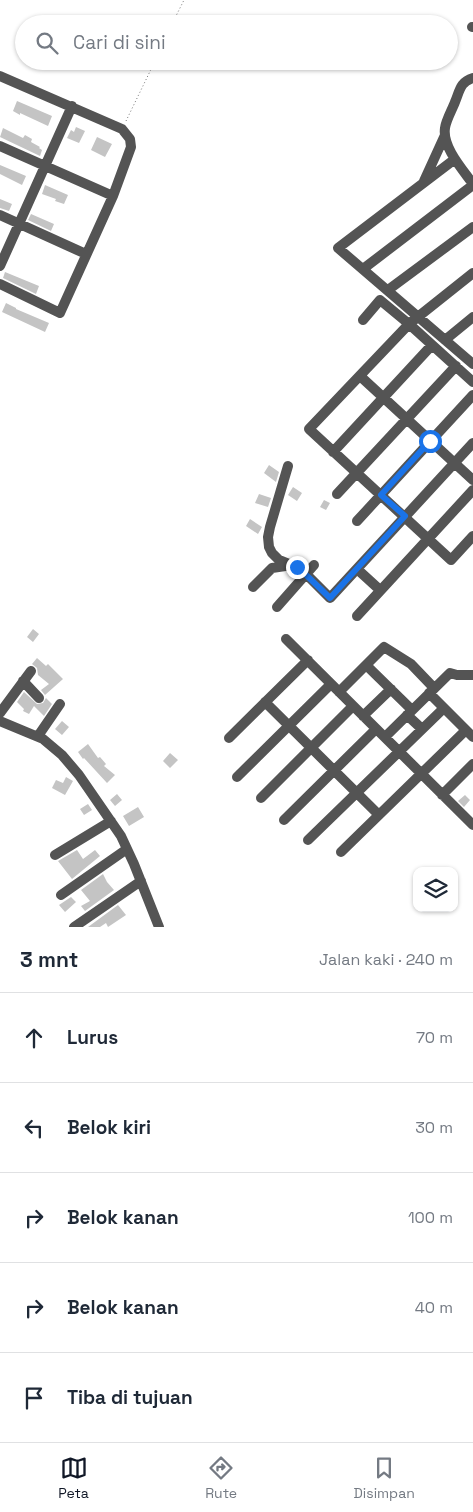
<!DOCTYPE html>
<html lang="id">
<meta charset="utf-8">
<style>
:root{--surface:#fff;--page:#f6f6f7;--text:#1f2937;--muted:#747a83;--line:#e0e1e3;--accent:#111827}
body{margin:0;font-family:"Space Grotesk",sans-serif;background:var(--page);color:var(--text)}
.controls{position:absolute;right:15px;bottom:15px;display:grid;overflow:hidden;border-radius:10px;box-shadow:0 1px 4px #0004}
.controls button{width:45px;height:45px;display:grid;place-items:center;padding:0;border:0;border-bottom:1px solid var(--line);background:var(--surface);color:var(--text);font:25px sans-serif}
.stop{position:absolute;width:15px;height:15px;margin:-11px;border:4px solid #1a73e8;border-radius:50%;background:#fff}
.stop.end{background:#1a73e8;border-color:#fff;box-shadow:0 1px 5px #0008}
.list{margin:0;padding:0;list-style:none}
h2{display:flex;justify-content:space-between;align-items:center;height:65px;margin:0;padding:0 20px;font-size:21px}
h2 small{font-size:16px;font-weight:400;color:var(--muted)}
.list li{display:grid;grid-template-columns:32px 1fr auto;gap:15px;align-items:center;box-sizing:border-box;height:90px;padding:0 20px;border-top:1px solid var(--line)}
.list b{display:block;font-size:19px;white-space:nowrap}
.list em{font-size:16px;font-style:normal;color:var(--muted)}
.icon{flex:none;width:28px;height:28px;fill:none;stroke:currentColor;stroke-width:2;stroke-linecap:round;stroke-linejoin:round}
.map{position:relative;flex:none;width:473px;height:927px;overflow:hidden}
.search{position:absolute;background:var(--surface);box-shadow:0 1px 4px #0004;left:15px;right:15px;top:15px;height:55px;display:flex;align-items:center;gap:12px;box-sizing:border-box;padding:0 18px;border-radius:28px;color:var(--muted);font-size:19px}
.sheet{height:515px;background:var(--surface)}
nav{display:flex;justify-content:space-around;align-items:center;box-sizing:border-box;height:70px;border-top:1px solid var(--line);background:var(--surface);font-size:14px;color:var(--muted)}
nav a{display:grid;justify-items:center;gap:2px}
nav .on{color:var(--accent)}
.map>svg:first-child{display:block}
.building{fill:#c4c4c4}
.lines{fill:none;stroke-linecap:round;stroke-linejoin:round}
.path{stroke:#767676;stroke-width:1;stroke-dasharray:1 2.5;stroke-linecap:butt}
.minor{stroke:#545454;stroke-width:10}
.route{stroke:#1a73e8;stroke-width:6}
</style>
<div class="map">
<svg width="473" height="927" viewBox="0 0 473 927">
<rect width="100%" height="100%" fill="#fff"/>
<!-- building -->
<path class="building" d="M17,101L52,116L48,126L20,113V115L13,111Z
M76,127L85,131L79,143L67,138L71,130L74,132Z
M3,128L23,138L25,135L32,139L31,142L40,147L39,148L42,150L40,156L0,137Z
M97,137L112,144L105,157L91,150Z
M0,165L26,176L22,185L0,174Z
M45,185L68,195L64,204L55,201L56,199L42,194Z
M0,199L12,204L9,211L0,208Z
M31,214L54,224L51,231L28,220Z
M5,272L39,286L36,294L3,278Z
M6,303L16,308V309L49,323L45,332L2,312Z
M269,465L279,472L276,482L264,473Z
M293,487L302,493L297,501L288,495Z
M259,494L271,498L268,507L255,503Z
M324,500L330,503L326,510L320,507Z
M250,519L262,527L258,534L246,526Z
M33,629L39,634L33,642L27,637Z
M37,658L46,666L48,664L63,679L45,695L41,690L49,684L38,675L37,668L32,664Z
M24,692L37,704L43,703L46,698L52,704L44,716L34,706L29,714L23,711L24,709L17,702Z
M62,721L69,727L62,735L55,729Z
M88,744L98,758L100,757L106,764L104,766L115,775L107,783L84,758L83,759L78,752Z
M170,753L178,760L170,768L163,761Z
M66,777L73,781L65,795L52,788L56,780L63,783Z
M117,794L122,800L115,806L110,800Z
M465,795L470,800L464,807L458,801Z
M88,804L92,810L84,815L80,809Z
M138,807L144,817L129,826L123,816Z
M77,850L83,859L95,850L100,856L72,879L58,861Z
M103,874L107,882L114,890L85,911L81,906L90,901L81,890Z
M71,897L76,902L65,912L59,905Z
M118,905L126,915L108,927L106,923L100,927H88Z"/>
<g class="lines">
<!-- path -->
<path class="path" d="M172,24L184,0
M126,121L155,61"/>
<!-- minor -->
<path class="minor" d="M472,27H473
M0,76L122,129L130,139L131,147L113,196L0,146
M473,78C460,82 460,90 455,102C452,110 446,120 445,128C442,147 463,170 473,184
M455,159L338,248L473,364
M424,181L445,135
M0,215L86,254
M0,266L72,106
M363,269L473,185
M473,273L409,324L309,429L451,560L473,536
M0,284L60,313L113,196
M388,290L473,227
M363,320L380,300L409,324L473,382
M445,340L473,317
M360,376L473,480
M333,452L432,345
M288,466L270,527L268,537L269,547L272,553L279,560L301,569L330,598L473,443
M337,494L456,366
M357,521L473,395
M357,569L380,590
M253,587L272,568L292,565
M277,607L314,565
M357,616L473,490
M286,639L473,825
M366,665L412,710
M23,681L39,698
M339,692L384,647L411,664L434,688
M429,693L473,737
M265,702L379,815
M0,713L31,671
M407,715L422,729
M363,716L391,689
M0,721L43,739L62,755L79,775L121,836L134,864L159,927
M38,736L60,704
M385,737L450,673L457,675H473
M229,738L308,660
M237,777L331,684
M442,795L473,764
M261,798L353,706
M284,820L376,729
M308,840L444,708
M341,852L466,730
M55,855L111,821
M61,895L127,849
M74,927L141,881"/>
</g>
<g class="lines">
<!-- route -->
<path class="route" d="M297,567L301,570L330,598L405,516L381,495L430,441"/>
</g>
</svg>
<div class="controls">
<button><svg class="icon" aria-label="layers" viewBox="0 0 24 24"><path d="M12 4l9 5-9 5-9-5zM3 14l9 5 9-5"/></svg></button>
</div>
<div class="stop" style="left:430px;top:441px"></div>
<div class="stop end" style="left:297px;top:567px"></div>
<div class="search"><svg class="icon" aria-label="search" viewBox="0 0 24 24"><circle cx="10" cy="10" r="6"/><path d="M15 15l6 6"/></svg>Cari di sini</div>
</div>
<section class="sheet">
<h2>3 mnt<small>Jalan kaki · 240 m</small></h2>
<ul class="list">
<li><svg class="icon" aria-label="ahead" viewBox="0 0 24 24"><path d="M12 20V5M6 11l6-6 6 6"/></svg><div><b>Lurus</b></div><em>70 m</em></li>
<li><svg class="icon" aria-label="left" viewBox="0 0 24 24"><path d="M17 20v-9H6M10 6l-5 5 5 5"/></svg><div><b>Belok kiri</b></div><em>30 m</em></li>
<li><svg class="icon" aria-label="right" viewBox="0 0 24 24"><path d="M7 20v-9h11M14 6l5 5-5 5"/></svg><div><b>Belok kanan</b></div><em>100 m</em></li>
<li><svg class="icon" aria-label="right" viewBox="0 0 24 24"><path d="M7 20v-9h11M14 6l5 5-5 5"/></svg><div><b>Belok kanan</b></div><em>40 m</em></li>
<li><svg class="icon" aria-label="arrive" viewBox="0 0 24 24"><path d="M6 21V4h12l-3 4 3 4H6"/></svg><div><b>Tiba di tujuan</b></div></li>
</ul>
</section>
<nav>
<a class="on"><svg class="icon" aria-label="map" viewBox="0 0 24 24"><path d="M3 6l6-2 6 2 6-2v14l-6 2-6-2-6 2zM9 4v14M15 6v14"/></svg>Peta</a>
<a><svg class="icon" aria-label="directions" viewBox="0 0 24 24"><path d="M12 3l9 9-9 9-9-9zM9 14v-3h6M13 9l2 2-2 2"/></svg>Rute</a>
<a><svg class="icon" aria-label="saved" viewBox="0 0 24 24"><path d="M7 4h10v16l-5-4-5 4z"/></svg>Disimpan</a>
</nav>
